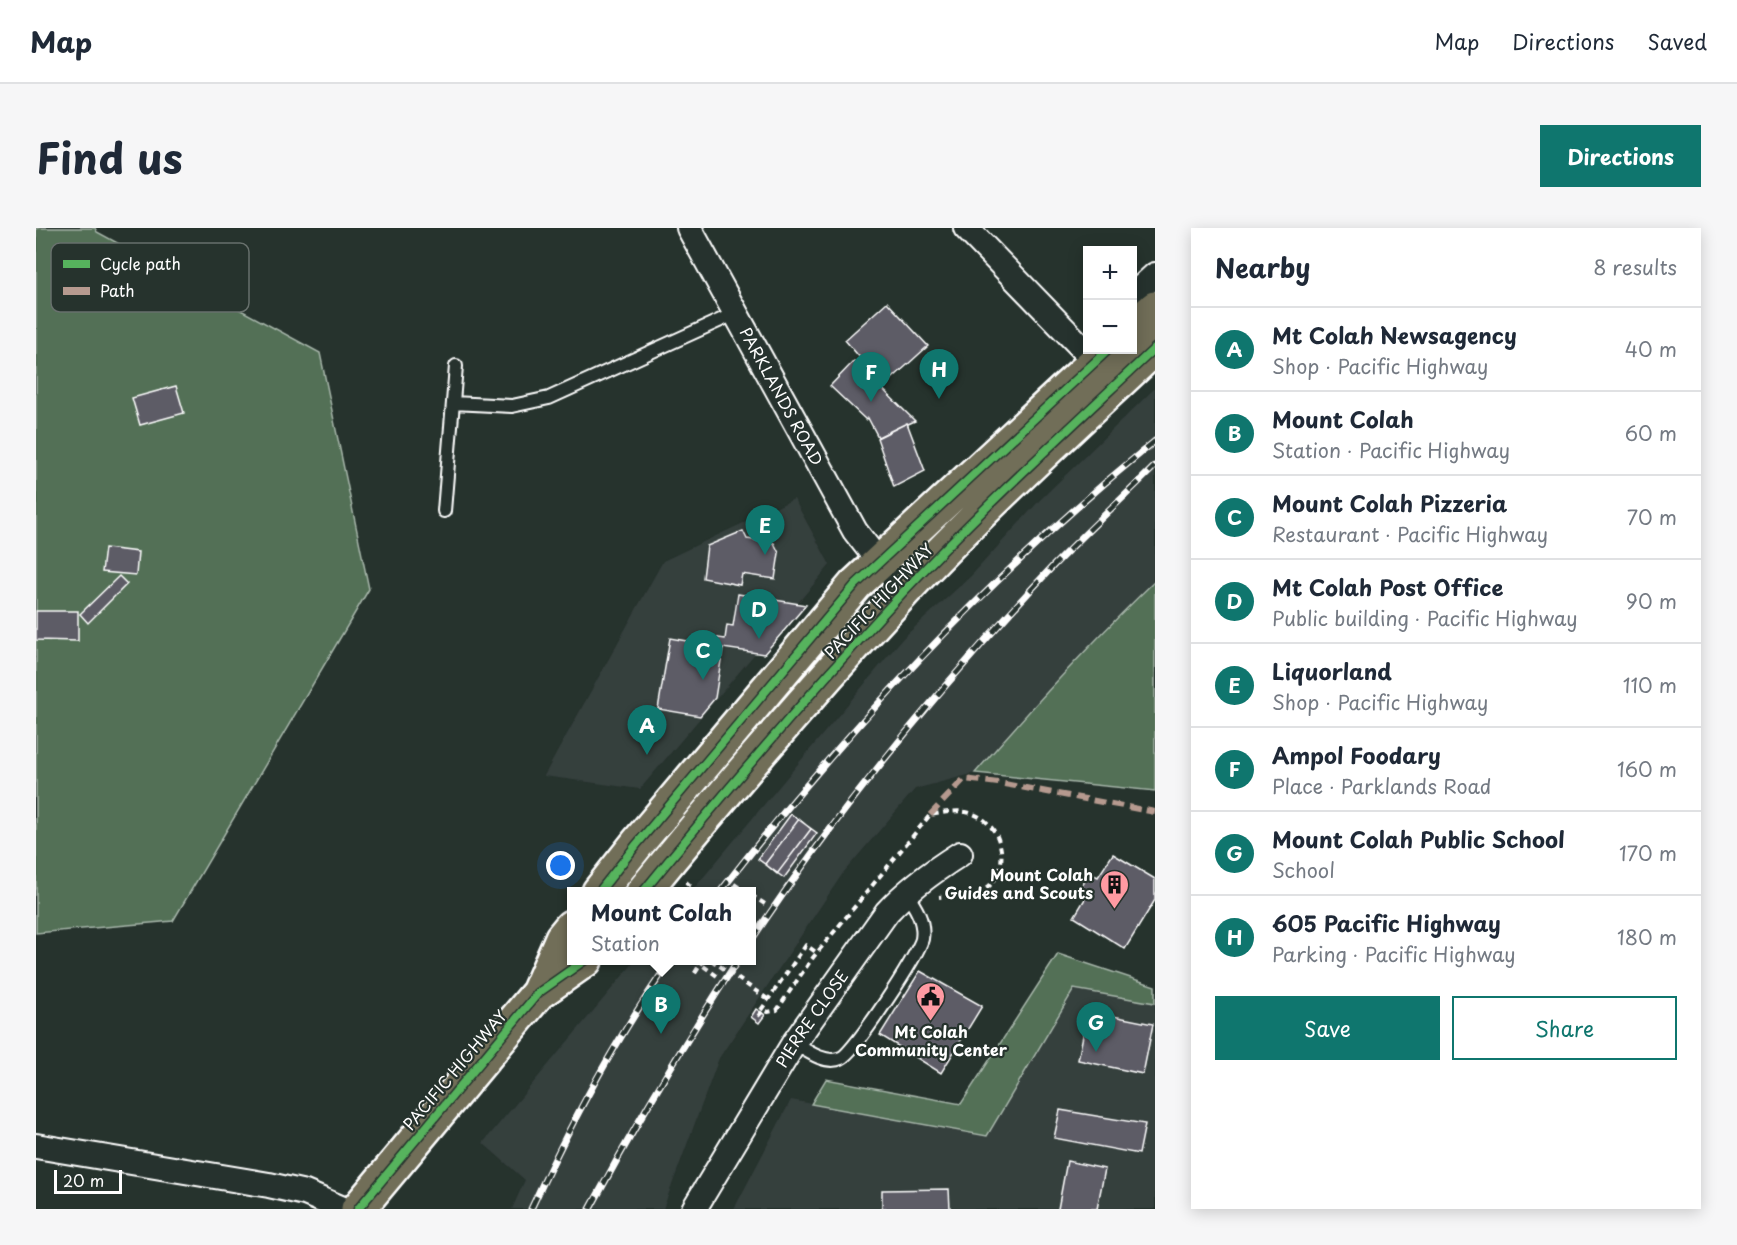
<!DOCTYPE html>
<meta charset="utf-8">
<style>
:root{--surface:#fff;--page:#f6f6f7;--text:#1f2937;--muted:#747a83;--line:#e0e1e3;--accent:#0f766e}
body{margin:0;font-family:"Playpen Sans",sans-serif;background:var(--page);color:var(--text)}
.controls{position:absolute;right:18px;top:18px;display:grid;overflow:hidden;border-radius:0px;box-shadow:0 3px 15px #0003}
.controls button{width:54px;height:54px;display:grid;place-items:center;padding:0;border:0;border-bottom:2px solid var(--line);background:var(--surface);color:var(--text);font:30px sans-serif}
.scale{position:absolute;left:18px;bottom:15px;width:68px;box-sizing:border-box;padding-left:6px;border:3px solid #fff;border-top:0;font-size:16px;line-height:21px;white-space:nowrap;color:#fff;-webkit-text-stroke:4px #26332d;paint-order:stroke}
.you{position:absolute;left:525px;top:638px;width:21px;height:21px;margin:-15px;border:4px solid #fff;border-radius:50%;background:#1a73e8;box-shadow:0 0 0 9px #1a73e833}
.badge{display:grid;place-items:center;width:39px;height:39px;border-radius:50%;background:var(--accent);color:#fff;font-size:20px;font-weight:700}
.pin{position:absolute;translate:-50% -50px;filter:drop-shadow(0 2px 3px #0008)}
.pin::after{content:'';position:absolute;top:32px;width:21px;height:18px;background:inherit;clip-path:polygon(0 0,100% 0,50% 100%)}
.popup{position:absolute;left:531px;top:659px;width:189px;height:78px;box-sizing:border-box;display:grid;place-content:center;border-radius:0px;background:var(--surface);filter:drop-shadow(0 2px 4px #0005);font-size:20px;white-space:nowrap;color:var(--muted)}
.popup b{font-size:22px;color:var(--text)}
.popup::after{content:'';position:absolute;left:50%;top:100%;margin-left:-12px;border:12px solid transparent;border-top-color:var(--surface)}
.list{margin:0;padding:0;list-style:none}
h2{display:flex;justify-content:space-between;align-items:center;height:78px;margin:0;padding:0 24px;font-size:26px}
h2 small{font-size:20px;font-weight:400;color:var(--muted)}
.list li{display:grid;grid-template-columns:39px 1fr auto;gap:18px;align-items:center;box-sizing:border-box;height:84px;padding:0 24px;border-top:2px solid var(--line)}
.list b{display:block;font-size:22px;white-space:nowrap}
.list p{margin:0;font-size:20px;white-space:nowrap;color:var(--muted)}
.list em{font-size:20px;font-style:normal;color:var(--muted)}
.actions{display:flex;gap:12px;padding:18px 24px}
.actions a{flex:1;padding:14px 0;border:2px solid var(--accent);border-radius:0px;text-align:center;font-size:21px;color:var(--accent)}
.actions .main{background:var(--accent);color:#fff}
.map{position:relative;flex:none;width:1119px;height:981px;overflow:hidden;border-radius:0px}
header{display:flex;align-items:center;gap:36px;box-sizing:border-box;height:84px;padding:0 30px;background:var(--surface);border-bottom:2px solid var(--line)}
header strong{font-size:28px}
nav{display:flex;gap:33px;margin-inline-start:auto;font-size:21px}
.intro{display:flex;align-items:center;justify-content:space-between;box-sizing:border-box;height:144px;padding:0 36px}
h1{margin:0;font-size:42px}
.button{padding:15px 27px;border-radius:0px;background:var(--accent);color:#fff;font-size:21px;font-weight:700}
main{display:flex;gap:36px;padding:0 36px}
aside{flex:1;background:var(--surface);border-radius:0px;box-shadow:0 3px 15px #0003}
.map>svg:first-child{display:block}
.built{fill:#363f3e}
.green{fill:#526f57;stroke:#a8b7ab;stroke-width:1.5}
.building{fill:#5d5b66;stroke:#fff;stroke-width:1.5}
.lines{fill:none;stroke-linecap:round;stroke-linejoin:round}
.lane-casing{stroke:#fff;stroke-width:16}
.street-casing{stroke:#fff;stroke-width:28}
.primary-casing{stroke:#fff;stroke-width:38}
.path{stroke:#fff;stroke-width:4;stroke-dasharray:6 4.5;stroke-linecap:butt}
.lane{stroke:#26332d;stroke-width:12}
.street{stroke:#26332d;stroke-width:24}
.primary{stroke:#716e59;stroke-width:33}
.rail-casing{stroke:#fff;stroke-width:7}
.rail{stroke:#26332d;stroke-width:4.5;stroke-dasharray:14;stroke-linecap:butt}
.path-bridge{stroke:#fff;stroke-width:4;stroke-dasharray:6 4.5;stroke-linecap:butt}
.quiet{stroke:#b69a8f;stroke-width:6;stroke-dasharray:12 6;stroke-linecap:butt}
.cycleway-casing{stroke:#26332d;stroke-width:11}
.cycleway{stroke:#56b35d;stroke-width:8}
.labels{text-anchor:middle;stroke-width:4.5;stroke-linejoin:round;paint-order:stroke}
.street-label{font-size:16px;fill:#fff;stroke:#26332d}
.poi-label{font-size:16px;font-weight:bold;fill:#fff;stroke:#26332d;text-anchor:end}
.key{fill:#26332d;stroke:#67706c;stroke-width:1.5}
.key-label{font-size:16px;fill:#fff}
</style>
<header>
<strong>Map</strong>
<nav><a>Map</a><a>Directions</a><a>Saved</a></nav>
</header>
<div class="intro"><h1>Find us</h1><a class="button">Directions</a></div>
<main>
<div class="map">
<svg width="1119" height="981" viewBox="0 0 1119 981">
<rect width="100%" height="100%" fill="#26332d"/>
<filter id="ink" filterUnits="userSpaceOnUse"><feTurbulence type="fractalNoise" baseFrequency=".0167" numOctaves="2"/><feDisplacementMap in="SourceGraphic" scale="12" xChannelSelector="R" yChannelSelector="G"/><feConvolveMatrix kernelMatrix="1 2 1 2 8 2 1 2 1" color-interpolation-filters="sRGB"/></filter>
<g filter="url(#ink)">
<!-- built -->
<path class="built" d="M1119,160V353L1075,395L980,497L939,545L879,561L807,645L683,830L627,981H476L489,952L447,915L599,733L715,732V664L656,663L867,410L935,348L1004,272Z
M758,271L794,337L604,561L508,548L627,333Z
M1038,761L1119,775V981H698L755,872L951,908Z"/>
<!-- green -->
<path class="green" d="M0,0H59L61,4L284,125L333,361L137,693L0,705Z
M1119,353V563L939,545C997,478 1056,413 1119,353Z
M1022,726L1119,758V775L1038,761L951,908L775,876L790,851L925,876Z"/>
<!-- building -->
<path class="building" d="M851,74L892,118L848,158L809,112Z
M818,133L879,193L872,196L871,195L842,209L832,190L830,192L794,158Z
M140,158L148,185L104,197L96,170Z
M871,195L889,243L858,259L841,210Z
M707,303L711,311L738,315L743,325L739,351L706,346L704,357L667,350L671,318Z
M69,320L102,324L100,347L66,344Z
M83,348L91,356L52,395L44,386Z
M702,366L770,377L728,426L687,420L679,470L664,488L622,481L634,410L668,416L669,408L689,411L691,397L697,398Z
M0,383H42V413L0,412Z
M755,586L781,605L748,650L722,631Z
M763,591L775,601L741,646L729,636Z
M1077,626L1119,651V672L1089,721L1038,689L1052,666L1044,661L1054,645L1062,649Z
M884,743L946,778L905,845L844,807Z
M720,781L729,787L723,795L715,789Z
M1052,783L1117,796L1107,846L1042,832Z
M1024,882L1109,896L1103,926L1018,910Z
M1031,933L1069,941L1061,981H1022Z
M913,961L914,981H846V962Z"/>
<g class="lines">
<defs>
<path id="lane" d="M417,175L476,178L513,170L698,86
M408,283L420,138
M758,815C771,823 790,837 805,830C819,824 882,727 886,711C889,693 879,678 869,664"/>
<g id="street">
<path id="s1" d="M653,0L819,303L843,334L869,361"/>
<path d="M930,0L1059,133V149"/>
<path d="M1096,68L1119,47"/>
<path d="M0,918L233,957L269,965L307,981"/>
<path id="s2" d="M658,981L758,815L851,684C873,660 897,643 924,626"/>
</g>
<path id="primary" d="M1096,100L1119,80
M563,664L601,616L819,357L1072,122
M607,664C691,561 778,460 868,363C948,278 1034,200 1119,120
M502,765L526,710L535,699
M322,981L502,765L549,732"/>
</defs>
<!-- lane casing -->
<use href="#lane" class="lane-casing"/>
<!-- street casing -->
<use href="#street" class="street-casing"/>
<!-- primary casing -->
<use href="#primary" class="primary-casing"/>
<!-- path -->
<path class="path" d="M650,654L659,662L657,664
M698,656L710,664
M715,667L732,678
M659,732L684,750
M659,745L664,736
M725,782L770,717L781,725
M722,788L728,782L732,784L741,782L775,732L894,587C906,585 919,582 930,584C970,591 980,651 940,666C928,670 915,668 903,669"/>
<!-- lane -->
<use href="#lane" class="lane"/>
<!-- street -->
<use href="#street" class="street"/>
<!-- primary -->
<use href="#primary" class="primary"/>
<defs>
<path id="rail" d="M684,664C811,500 958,344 1119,213
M715,713C804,579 908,454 1018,337C1051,303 1086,271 1119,238
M495,981C535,894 580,810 635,732
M554,981C600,896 649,813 702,732"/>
</defs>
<!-- rail casing -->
<use href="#rail" class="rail-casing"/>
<!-- rail -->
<use href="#rail" class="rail"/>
<!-- path-bridge -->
<path class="path-bridge" d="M675,732L733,772
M659,745L668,732"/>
<!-- quiet -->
<path class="quiet" d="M894,587L928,551L963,555L1119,584"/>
<defs>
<path id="cycleway" d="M563,664L601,616L819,357L1072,122
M607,664C691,561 778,460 868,363C948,278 1034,200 1119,120
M322,981L502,765L549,732"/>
</defs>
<!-- cycleway casing -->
<use href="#cycleway" class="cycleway-casing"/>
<!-- cycleway -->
<use href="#cycleway" class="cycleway"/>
</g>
</g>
<!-- icons -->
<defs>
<symbol id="building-pin" viewBox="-11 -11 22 30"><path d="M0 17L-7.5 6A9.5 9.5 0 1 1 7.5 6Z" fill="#ff9aa2" stroke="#26332d"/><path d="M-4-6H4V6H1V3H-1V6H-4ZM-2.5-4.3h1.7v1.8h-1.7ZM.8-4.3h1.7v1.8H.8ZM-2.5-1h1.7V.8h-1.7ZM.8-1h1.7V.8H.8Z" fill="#111"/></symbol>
<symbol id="civic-pin" viewBox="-11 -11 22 30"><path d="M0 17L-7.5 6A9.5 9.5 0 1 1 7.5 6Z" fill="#ff9aa2" stroke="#26332d"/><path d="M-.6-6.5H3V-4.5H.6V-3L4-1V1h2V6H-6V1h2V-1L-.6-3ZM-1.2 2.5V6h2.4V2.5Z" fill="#111"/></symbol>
</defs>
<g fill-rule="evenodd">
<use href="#building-pin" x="1062" y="640" width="33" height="45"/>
<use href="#civic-pin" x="878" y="752" width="33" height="45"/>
</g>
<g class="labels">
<!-- street labels -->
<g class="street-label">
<text dy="6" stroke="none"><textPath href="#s1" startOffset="192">PARKLANDS ROAD</textPath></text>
<text transform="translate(843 373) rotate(-47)" y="6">PACIFIC HIGHWAY</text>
<text dy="6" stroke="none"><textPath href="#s2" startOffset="224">PIERRE CLOSE</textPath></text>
<text transform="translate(419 842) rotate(-50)" y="6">PACIFIC HIGHWAY</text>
</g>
<!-- poi labels -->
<g class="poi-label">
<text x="1057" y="653">Mount Colah<tspan x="1057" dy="18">Guides and Scouts</tspan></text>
<text x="895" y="810" text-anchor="middle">Mt Colah<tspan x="895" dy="18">Community Center</tspan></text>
</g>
</g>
<!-- legend -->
<rect x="15" y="15" width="198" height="69" rx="9" class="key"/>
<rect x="27" y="32" width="27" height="8" fill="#56b35d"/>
<rect x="27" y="59" width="27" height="8" fill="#b69a8f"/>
<g class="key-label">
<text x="64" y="42">Cycle path</text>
<text x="64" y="69">Path</text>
</g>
</svg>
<div class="controls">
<button>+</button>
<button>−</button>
</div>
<div class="scale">20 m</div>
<div class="you"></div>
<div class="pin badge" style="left:611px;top:527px">A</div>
<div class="pin badge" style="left:625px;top:806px">B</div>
<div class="popup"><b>Mount Colah</b>Station</div>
<div class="pin badge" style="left:667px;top:452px">C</div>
<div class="pin badge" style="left:723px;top:411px">D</div>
<div class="pin badge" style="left:729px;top:327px">E</div>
<div class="pin badge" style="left:835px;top:174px">F</div>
<div class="pin badge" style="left:1060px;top:824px">G</div>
<div class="pin badge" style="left:903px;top:171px">H</div>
</div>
<aside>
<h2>Nearby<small>8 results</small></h2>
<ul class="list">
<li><span class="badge">A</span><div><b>Mt Colah Newsagency</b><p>Shop · Pacific Highway</p></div><em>40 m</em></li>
<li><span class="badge">B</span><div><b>Mount Colah</b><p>Station · Pacific Highway</p></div><em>60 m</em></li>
<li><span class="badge">C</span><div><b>Mount Colah Pizzeria</b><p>Restaurant · Pacific Highway</p></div><em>70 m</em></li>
<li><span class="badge">D</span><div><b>Mt Colah Post Office</b><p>Public building · Pacific Highway</p></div><em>90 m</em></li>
<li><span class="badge">E</span><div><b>Liquorland</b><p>Shop · Pacific Highway</p></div><em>110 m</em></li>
<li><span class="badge">F</span><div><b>Ampol Foodary</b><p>Place · Parklands Road</p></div><em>160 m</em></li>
<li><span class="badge">G</span><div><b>Mount Colah Public School</b><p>School</p></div><em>170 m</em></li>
<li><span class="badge">H</span><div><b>605 Pacific Highway</b><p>Parking · Pacific Highway</p></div><em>180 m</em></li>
</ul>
<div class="actions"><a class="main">Save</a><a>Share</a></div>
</aside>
</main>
